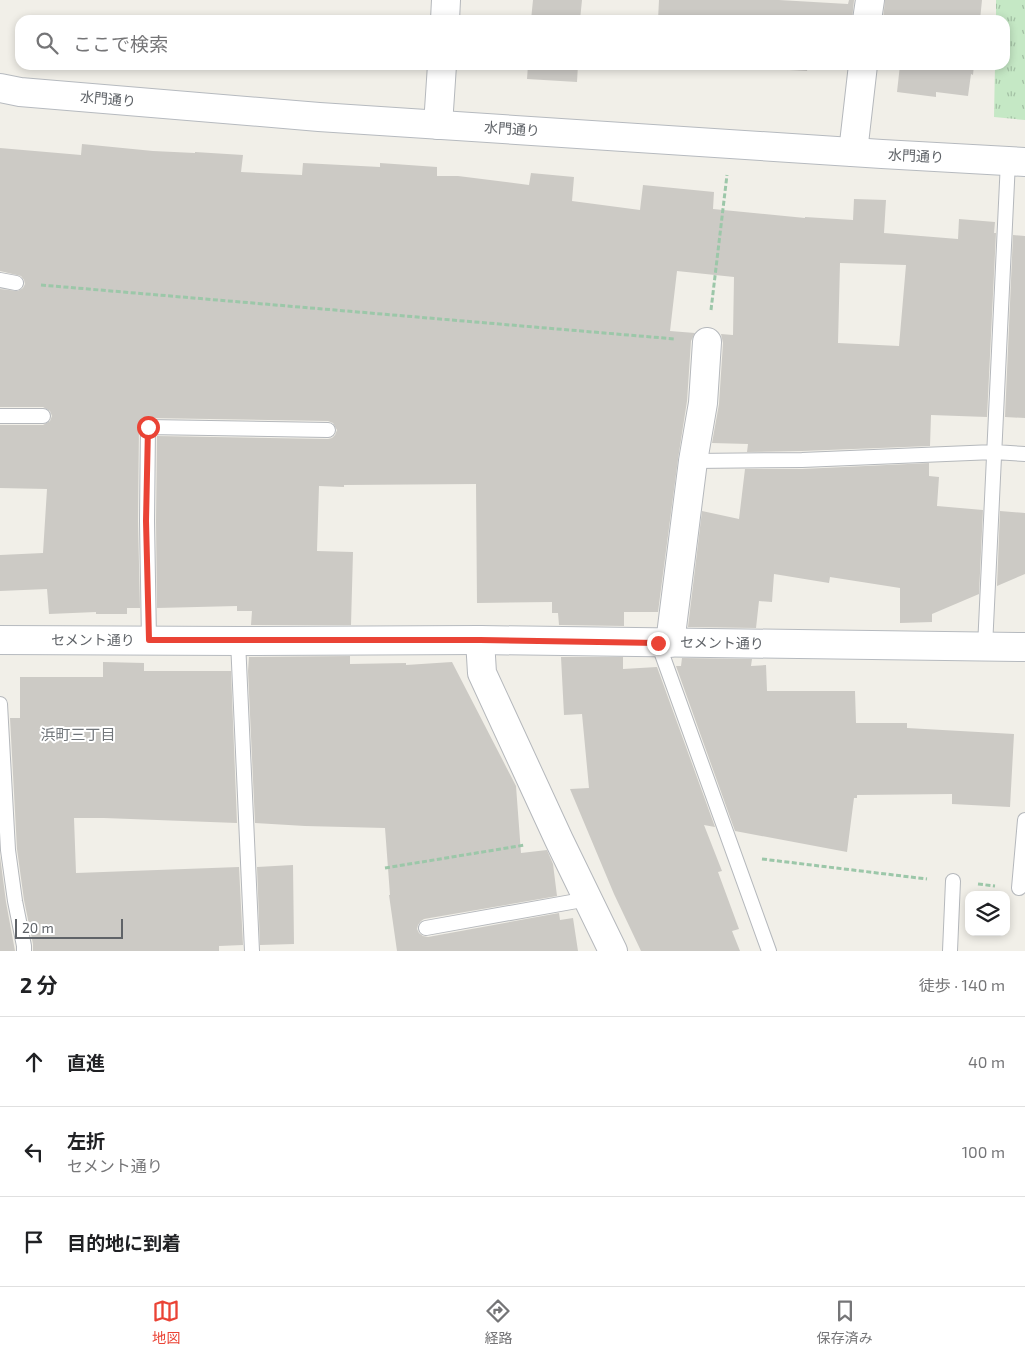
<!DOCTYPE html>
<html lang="ja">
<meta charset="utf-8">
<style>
:root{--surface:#fff;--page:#f2f2f2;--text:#202124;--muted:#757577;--line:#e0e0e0;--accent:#ea4335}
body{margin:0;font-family:"Exo 2","Noto Sans JP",sans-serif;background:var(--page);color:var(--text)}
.controls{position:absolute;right:15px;bottom:15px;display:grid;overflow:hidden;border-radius:10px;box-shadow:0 2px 8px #0003}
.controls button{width:45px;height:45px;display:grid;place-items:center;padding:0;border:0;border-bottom:1px solid var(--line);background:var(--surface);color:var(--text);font:25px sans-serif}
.scale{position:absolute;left:15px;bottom:12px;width:108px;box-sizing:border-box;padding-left:5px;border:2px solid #5f6368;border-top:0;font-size:14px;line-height:18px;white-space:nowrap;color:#5f6368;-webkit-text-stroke:4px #fff;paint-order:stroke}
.stop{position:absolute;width:15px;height:15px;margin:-11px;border:4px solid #ea4335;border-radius:50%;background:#fff}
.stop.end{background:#ea4335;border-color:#fff;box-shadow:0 1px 5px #0008}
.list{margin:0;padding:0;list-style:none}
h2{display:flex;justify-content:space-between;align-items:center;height:65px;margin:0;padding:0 20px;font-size:21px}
h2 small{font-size:16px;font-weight:400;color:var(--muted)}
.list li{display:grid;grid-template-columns:32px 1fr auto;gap:15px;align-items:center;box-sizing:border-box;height:90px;padding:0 20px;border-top:1px solid var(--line)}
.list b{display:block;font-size:19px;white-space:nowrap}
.list p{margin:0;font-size:16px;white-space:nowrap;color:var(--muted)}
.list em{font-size:16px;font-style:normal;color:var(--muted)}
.icon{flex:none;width:28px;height:28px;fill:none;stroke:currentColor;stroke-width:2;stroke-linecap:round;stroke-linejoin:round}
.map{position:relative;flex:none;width:1025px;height:951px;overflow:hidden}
.search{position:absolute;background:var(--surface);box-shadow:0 2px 8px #0003;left:15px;right:15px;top:15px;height:55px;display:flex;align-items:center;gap:12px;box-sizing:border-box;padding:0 18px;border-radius:15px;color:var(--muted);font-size:19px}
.sheet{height:335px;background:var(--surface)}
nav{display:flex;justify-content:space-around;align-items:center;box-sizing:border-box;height:70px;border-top:1px solid var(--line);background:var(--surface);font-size:14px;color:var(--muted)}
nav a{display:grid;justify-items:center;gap:2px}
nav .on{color:var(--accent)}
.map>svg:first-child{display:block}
.park{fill:url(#park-tufts)}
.building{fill:#cccac5;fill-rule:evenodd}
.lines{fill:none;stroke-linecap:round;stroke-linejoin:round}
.lane-casing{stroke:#b5b8bc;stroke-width:16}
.street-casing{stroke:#b5b8bc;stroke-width:30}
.secondary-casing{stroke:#b6babf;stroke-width:30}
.path{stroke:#9cc7a9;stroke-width:3;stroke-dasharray:5 2.5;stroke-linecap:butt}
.lane{stroke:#fff;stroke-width:14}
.street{stroke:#fff;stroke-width:28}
.secondary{stroke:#fff;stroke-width:28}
.route{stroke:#ea4335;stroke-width:6}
.labels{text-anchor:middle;stroke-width:4;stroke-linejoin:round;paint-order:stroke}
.street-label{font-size:14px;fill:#5f6368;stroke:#fff}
.neighbourhood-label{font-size:15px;fill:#70757a;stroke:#fff}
</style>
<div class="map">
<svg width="1025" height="951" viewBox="0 0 1025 951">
<defs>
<pattern id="park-tufts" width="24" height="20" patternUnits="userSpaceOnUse" patternTransform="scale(1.25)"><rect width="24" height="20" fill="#c5e8c5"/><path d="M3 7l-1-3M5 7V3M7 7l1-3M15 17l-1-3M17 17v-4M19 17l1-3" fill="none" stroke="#a3c0a4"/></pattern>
</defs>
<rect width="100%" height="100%" fill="#f1efe8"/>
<!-- park -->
<path class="park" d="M996,0H1025V120L994,117L995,65H1005V20H996Z"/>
<!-- building -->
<path class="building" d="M533,0H582L580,20H531Z
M659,0H779L848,4L849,0H854L852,20H658Z
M885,0H982L980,20H883Z
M528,65H578L577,82L527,79Z
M701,65H821V67H808L807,71Z
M900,65H974L973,75L971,74L968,96L936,92V97L897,92Z
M82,144L153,151L195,153V152L243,155L241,172L302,175L303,163L380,167V163L437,167V176H458L529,185L531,173L574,177L572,201L640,210L643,185L714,192L713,209L805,218V217L853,220L854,199L886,200L884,233L958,239L959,219L995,222L994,233H996L987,417L931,415L930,446L802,451L747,452L748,444L712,443L719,404L723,343L721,334L733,335L734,277L677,271L670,331L695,333L691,341L687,401L678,459L658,612H624V626L559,625L558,613H552V602L477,603L476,484L344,485V487L319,486L317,551L353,552L351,625H251L252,611H237V606L157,608L156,521L157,436L328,439L332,438L335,435L337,430L333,423L328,421L148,418L143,420L140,423L139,427L138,521L140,608H127V614H96V612L49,614L47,589L0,591V555L43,553L47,489L0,488V425H43L50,421L52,416L50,411L43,407H0V289L18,291L23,288L25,284L24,280L21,276L0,271V148L81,155ZM840,263L906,265L899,346L838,343Z
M1013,235L1025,236V418L1005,417Z
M929,463V476L939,477L937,506L983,510L979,594L932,614V622L900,623V588L830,577L829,583L774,574L772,602L759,601L756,628L688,627L702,511L739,519L745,469H802Z
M1000,511L1025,513V574L997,586Z
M350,656V664L406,663V665L452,662L516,786L521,853L547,850L553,864L557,896L424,919L421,921L418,925L417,929L419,933L423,936L428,937L559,913L560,920L573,918L578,951H397L389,895H390L385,828L305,826L255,823L248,671L249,657Z
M561,657H623V669L657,667L715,827L704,825L722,871L718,872L739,929L732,931L740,951H641L614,894L570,789L589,788L582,714L564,715Z
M682,658L752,659L751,666L766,665L767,691H855L856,723H907V728L1014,734L1010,807L952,804V794L857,795V798H854L847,852L735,831L676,666H681Z
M103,662L144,663V671H231L237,823L104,818H74L76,873L239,867L243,945L219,946V951H33V944L24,900L17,849L10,718H20V677H103Z
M0,856L6,902L15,951H0Z
M293,865L294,944L260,945L257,867Z"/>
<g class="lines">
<defs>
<path id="lane" d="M0,280L16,283
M0,416H43
M693,461L802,460L994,452L1025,454
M149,640L147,521L148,427L328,430
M238,641L252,951
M658,643L769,951
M985,647L1008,161
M0,704L8,850L15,901L24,946V951
M1019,888L1025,820
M426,928L588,899
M950,951L953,881"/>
<path id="street" d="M445,20L446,0
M867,20L870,0
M438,125L442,65
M853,152L863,65
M480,640L482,673L559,840L613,951
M670,643L693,461L703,403L707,342"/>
<path id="secondary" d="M0,88L20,92L319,117L882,154L1025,162
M0,640L238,641L480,640L1025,647"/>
</defs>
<!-- lane casing -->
<use href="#lane" class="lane-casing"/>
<!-- street casing -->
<use href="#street" class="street-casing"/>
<!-- secondary casing -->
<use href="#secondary" class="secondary-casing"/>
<!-- path -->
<path class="path" d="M41,285L675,339
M711,310L727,175
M762,859L927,879
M385,868L525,845
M978,884L995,886"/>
<!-- lane -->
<use href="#lane" class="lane"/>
<!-- street -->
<use href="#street" class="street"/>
<!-- secondary -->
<use href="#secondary" class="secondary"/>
</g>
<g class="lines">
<!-- route -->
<path class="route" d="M148,427L146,521L149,640H480L658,643"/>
</g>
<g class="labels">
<!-- street labels -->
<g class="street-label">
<text transform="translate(108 99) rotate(5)" y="5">水門通り</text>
<text transform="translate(512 129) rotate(4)" y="5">水門通り</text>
<text transform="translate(916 156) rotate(3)" y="5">水門通り</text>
<text x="93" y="645">セメント通り</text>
<text transform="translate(722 643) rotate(1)" y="5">セメント通り</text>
</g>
<!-- neighbourhood labels -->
<g class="neighbourhood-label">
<text x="78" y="740">浜町三丁目</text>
</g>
</g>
</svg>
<div class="controls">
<button><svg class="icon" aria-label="layers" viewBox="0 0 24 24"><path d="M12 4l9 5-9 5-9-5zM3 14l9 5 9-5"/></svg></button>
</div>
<div class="scale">20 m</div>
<div class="stop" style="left:148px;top:427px"></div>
<div class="stop end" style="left:658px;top:643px"></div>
<div class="search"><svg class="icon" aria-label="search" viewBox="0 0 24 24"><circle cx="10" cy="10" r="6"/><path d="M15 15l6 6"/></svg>ここで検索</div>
</div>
<section class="sheet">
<h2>2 分<small>徒歩 · 140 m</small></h2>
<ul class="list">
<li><svg class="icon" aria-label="ahead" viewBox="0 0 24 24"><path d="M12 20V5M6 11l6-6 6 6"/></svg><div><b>直進</b></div><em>40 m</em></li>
<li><svg class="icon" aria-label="left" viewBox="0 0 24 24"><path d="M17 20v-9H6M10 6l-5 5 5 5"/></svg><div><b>左折</b><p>セメント通り</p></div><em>100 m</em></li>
<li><svg class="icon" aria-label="arrive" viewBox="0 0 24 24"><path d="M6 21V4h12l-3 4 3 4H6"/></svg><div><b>目的地に到着</b></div></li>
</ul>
</section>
<nav>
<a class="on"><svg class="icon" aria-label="map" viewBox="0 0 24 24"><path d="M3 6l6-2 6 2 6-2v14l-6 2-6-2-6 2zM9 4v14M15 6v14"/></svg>地図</a>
<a><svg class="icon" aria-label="directions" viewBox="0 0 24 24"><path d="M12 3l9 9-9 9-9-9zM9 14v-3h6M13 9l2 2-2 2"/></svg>経路</a>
<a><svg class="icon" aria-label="saved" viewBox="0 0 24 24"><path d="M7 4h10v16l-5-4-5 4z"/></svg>保存済み</a>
</nav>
